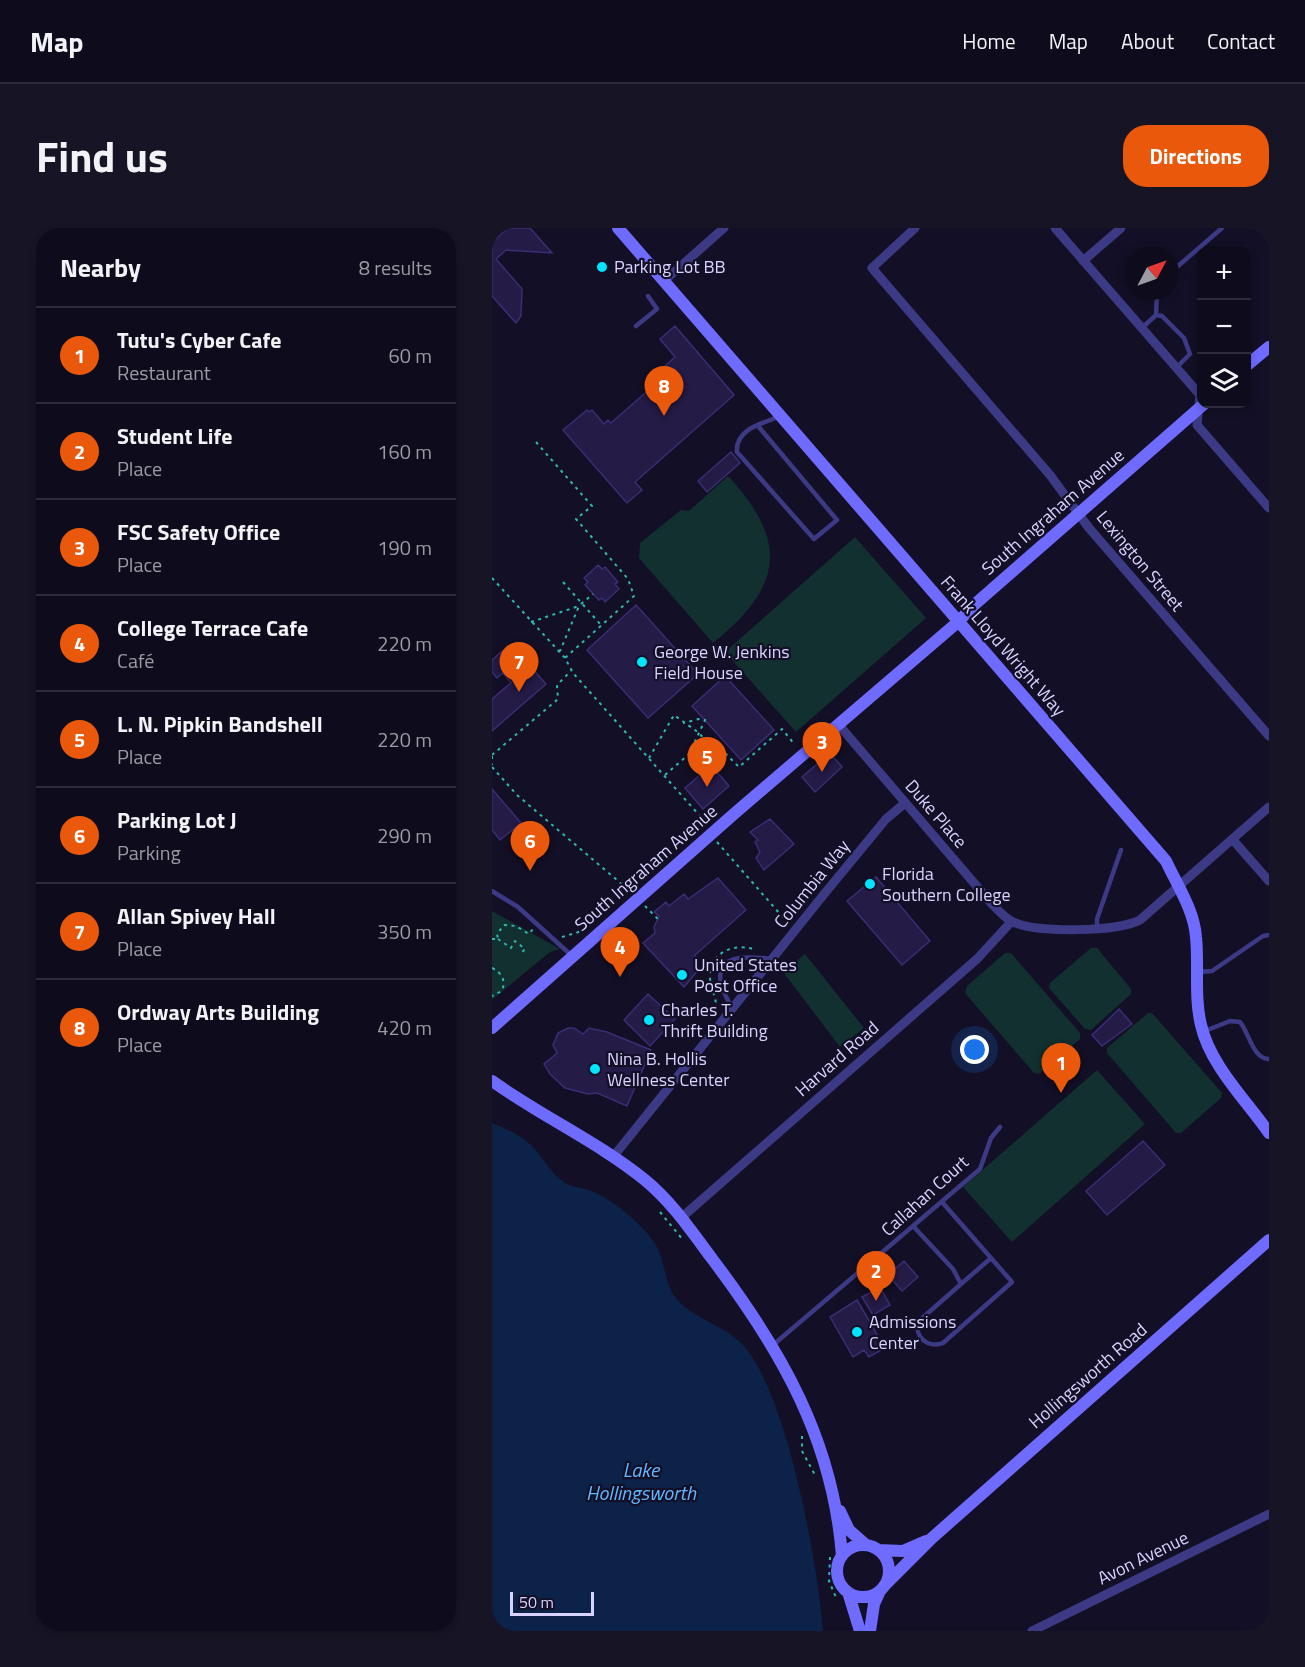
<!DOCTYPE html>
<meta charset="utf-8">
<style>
:root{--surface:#0e0b1c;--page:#171425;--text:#f1f3f6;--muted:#9b9ba3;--line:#2e2b3b;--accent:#ea580c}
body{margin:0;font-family:"Titillium Web",sans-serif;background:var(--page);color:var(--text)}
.controls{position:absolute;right:18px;top:18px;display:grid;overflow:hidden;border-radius:12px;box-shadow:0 3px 9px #0003}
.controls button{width:54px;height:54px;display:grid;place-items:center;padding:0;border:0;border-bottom:2px solid var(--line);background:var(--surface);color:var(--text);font:30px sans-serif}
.compass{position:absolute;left:633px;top:18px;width:54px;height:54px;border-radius:50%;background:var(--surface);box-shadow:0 3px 9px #0003;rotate:49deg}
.scale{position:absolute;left:18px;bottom:15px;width:84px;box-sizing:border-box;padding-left:6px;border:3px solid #d9d4ff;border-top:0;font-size:16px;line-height:21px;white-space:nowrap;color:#d9d4ff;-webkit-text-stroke:4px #130f26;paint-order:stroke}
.you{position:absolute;left:483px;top:822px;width:21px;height:21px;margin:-15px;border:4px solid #fff;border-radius:50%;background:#1a73e8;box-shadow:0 0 0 9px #1a73e833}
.badge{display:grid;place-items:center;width:39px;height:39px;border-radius:50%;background:var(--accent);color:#fff;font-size:20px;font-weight:700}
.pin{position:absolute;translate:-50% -50px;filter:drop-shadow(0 2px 3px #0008)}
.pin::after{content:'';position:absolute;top:32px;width:21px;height:18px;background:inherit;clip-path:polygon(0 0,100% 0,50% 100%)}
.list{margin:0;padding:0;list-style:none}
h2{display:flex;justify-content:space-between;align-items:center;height:78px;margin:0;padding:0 24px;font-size:26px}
h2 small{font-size:20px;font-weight:400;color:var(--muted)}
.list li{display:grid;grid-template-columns:39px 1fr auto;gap:18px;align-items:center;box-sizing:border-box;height:96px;padding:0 24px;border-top:2px solid var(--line)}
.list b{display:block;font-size:22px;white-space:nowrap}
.list p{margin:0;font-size:20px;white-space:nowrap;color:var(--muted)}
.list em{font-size:20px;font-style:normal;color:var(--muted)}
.icon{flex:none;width:33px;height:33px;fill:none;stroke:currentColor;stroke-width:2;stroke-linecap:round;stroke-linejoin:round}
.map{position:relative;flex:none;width:777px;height:1403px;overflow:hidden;border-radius:24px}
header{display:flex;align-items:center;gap:36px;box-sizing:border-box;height:84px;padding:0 30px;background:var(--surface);border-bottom:2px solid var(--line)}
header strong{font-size:28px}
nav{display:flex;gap:33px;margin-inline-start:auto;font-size:21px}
.intro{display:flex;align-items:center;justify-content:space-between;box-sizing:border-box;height:144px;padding:0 36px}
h1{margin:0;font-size:42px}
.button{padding:15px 27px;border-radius:24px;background:var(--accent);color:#fff;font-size:21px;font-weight:700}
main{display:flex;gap:36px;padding:0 36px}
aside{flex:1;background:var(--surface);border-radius:24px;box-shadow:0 3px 9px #0003}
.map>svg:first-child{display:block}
.green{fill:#12302f}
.water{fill:#0c2248}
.building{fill:#241b47;stroke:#3b2d73;stroke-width:1.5}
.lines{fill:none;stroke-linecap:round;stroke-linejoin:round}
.path{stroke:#2fb8b0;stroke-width:2;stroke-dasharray:3 4.5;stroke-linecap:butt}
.lane{stroke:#3d3a85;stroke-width:4.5}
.street{stroke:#3d3a85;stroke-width:9}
.secondary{stroke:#6f6bff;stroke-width:12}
.poi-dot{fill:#00e5ff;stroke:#130f26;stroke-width:2}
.labels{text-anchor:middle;stroke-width:4.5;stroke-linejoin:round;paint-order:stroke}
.poi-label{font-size:18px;fill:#d9d4ff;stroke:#130f26;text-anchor:start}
.street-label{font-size:18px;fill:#d9d4ff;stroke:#130f26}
.water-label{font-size:20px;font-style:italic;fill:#62b6ff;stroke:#130f26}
</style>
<header>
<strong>Map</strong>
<nav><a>Home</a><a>Map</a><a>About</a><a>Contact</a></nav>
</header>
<div class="intro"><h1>Find us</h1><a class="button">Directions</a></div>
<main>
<aside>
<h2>Nearby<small>8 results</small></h2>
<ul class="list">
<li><span class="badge">1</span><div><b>Tutu's Cyber Cafe</b><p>Restaurant</p></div><em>60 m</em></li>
<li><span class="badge">2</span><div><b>Student Life</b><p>Place</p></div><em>160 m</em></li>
<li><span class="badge">3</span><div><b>FSC Safety Office</b><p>Place</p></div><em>190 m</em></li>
<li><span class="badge">4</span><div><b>College Terrace Cafe</b><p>Café</p></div><em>220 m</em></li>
<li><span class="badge">5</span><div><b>L. N. Pipkin Bandshell</b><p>Place</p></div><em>220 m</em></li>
<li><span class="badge">6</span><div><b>Parking Lot J</b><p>Parking</p></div><em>290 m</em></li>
<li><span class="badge">7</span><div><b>Allan Spivey Hall</b><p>Place</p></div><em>350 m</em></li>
<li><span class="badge">8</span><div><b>Ordway Arts Building</b><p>Place</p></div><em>420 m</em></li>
</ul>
</aside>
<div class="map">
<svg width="777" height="1403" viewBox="0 0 777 1403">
<rect width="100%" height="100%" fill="#130f26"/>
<!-- green -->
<path class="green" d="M236,248C298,315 290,359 221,415L147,330L148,315L189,282L197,283Z
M363,309L434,390L304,504L233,424Z
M0,683L68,721L58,724L0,772Z
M599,720H605L639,761V766L599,802L593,801L557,760L558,755Z
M513,725H519L588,805V811L547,846L542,845L473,765L475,758Z
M313,726L372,800L348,819L291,744Z
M656,785H660L730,865L729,870L689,905H684L615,825V820Z
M605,842L653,896L520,1014L471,959Z"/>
<!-- water -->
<path class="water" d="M0,895C14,901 28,906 39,917C51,929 59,946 73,955C81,960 90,959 99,963C118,969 150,996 162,1014C173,1030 172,1054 183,1069C200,1091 231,1096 250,1116C295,1163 326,1337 331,1403H0Z"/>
<!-- building -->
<path class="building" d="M16,0H38L60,25L14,22L4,31L30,61L29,88L24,95L0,68V14Z
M183,98L242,167L143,254L150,262L135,275L71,202L95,182L97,184L100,182L112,196L116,192L119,195L169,151L164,146L183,129L168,111Z
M239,224L248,235L215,264L206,253Z
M106,337L110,341L113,339L126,354L123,356L127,361L113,374L110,370L107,372L93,357L96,354L92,350Z
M144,377L206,446L156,490L95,422Z
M15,419L34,441L38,438L54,456L0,503V471L19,455L11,445L5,450L0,444V432Z
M233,448L282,502L249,532L200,478Z
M338,525L350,539L323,564L310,549Z
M219,537L237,558L211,581L193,560Z
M0,561L29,595L8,612L0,602Z
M278,591L302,616L272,642L264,630L268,624L263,614L266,612L258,604Z
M384,649L438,713L410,737L355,673Z
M226,650L254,682L203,727L207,741L192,759L151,715L163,705L162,699L167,688L162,684L174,674L177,678L192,666L196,671Z
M156,766L183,791L158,818L132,792Z
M627,781L640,796L610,818L600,807Z
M76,800H82L91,806L97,800L115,804L159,822L135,878L105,865L96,866L73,860L58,846L52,836L65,825L61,817L66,805Z
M570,828L578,837L561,851L554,842Z
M651,913L673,937L615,987L594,963Z
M412,1033L426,1049L410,1063L396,1047Z
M388,1059L398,1077L381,1087L370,1069Z
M365,1072L393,1120L377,1129L372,1122L361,1129L338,1089Z"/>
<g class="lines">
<!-- path -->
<path class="path" d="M44,214L100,278L84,291L136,351L142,368L73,430
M0,350L73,430L81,445L215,596
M71,354L109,397
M89,376L101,366
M39,394L87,378L68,423
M0,527L66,471L65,457L79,443
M0,528V537
M196,528L233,525L247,539L290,501L303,517
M157,530L182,487L207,505L225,526
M0,539L25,567L139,664
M173,547L197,526L213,492L207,491L191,495
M225,614L295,694
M153,678L166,691
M70,709L90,703
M0,711H6L5,706L12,697L24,698L37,706L41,701
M6,711L19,720L23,713L33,721L28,727
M0,740C10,745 14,752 10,763L0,768
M224,782C225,769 219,762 218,750C217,724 243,714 264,722
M168,984L191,1012
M310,1208V1223L323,1247
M338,1329L337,1353L345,1372"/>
<!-- lane -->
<path class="lane" d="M678,45L730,0
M664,87L665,63
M144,98L165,81L156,68
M650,100L664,87L670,88L692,110L698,126L684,140
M266,198L345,292L322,311L245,224C243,202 268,196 286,189
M0,663L26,679L79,727
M605,701V691L629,622
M707,744L720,743L771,708L777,707
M240,781C237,773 230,763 229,755C222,724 261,729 279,731
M713,803L738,793L748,794C757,805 761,831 777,831
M450,974L499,1030L469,1056
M421,998L461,1041L469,1056L428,1092C420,1107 435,1121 451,1115L520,1054L499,1030
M281,1117L488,941L499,910L508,899"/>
<!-- street -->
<path class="street" d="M423,0L380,40L558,247L597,300L777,508
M563,0L708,167L705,197L777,280
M591,33L629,0
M172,53L232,0
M346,496L500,676C506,682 514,691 521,694C546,705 625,704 648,692L777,579
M741,612L777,653
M121,929L333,665L394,591L413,575
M189,990L485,731L519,694
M540,1403L777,1286"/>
<!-- secondary -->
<path class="secondary" d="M126,0L674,633C685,657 702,682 704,709C707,738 702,768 709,797C718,837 754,872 777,905
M754,138L777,119
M0,800L243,585L466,394L482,377L712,176
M0,853C49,888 106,914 153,952C180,974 200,1004 221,1032C289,1122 341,1212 350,1328
M348,1283L357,1302L374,1317
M345 1343a26 26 0 1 1 52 0a26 26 0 1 1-52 0Z
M386,1322L411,1323L434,1313
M392,1358L440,1310L777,1012
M356,1364L368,1403
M378,1403L382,1376L388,1363"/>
</g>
<!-- markers -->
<g class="poi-dot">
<circle cx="110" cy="39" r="6"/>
<circle cx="150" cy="434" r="6"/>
<circle cx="378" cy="656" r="6"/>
<circle cx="190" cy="747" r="6"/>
<circle cx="157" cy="792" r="6"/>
<circle cx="103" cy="841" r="6"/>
<circle cx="365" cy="1104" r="6"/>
</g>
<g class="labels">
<!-- poi labels -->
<g class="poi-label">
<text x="122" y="45">Parking Lot BB</text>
<text x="162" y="430">George W. Jenkins<tspan x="162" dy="21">Field House</tspan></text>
<text x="390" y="652">Florida<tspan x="390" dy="21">Southern College</tspan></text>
<text x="202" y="743">United States<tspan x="202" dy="21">Post Office</tspan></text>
<text x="169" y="788">Charles T.<tspan x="169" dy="21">Thrift Building</tspan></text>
<text x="115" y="837">Nina B. Hollis<tspan x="115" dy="21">Wellness Center</tspan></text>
<text x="377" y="1100">Admissions<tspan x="377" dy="21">Center</tspan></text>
</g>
<!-- street labels -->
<g class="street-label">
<text transform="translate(561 284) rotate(-41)" y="6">South Ingraham Avenue</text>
<text transform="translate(648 333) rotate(50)" y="6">Lexington Street</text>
<text transform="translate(511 418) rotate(49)" y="6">Frank Lloyd Wright Way</text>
<text transform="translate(444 586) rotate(49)" y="6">Duke Place</text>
<text transform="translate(154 640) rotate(-41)" y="6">South Ingraham Avenue</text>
<text transform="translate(320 656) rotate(-51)" y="6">Columbia Way</text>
<text transform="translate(345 831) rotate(-41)" y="6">Harvard Road</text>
<text transform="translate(433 968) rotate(-42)" y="6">Callahan Court</text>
<text transform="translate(596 1148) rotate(-41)" y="6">Hollingsworth Road</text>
<text transform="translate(651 1330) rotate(-26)" y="6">Avon Avenue</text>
</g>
<!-- water labels -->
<g class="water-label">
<text x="149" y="1249">Lake<tspan x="149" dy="23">Hollingsworth</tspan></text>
</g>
</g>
</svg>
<div class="controls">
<button>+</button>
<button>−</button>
<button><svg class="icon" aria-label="layers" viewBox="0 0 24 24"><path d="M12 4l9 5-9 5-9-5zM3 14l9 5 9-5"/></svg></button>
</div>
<svg class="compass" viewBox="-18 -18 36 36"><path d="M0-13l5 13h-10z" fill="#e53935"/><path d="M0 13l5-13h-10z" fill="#9b9ba3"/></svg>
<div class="scale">50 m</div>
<div class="you"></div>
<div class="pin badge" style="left:569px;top:865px">1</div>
<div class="pin badge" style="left:384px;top:1073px">2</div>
<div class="pin badge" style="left:330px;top:544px">3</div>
<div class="pin badge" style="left:128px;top:749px">4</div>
<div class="pin badge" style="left:215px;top:559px">5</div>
<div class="pin badge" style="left:38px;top:643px">6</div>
<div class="pin badge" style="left:27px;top:464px">7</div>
<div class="pin badge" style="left:172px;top:188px">8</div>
</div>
</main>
